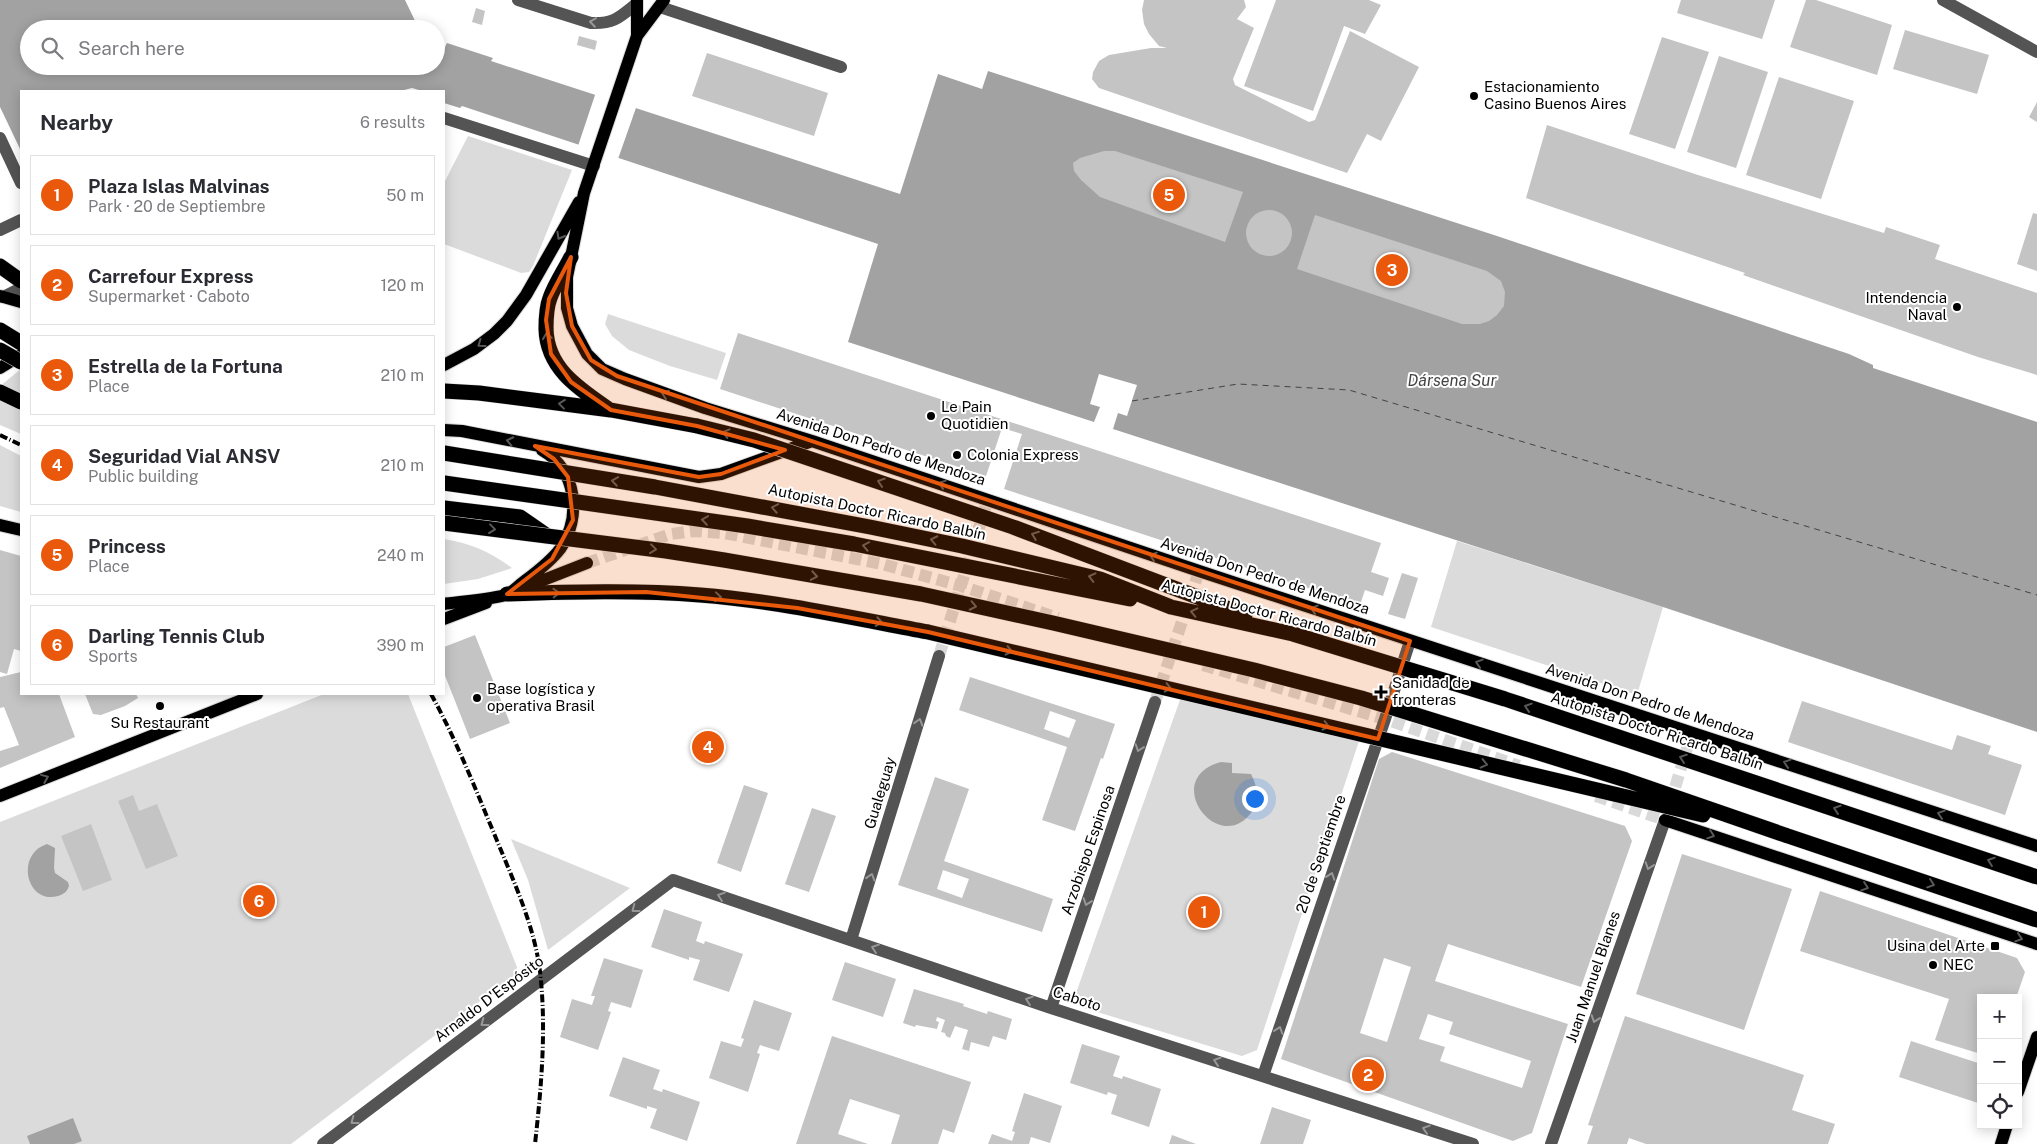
<!DOCTYPE html>
<meta charset="utf-8">
<style>
:root{--surface:#fff;--page:#f2f2f3;--text:#2b2b33;--muted:#7c7c81;--line:#e1e1e2;--accent:#ea580c}
body{margin:0;font-family:"Public Sans",sans-serif;background:var(--page);color:var(--text)}
.controls{position:absolute;right:15px;bottom:15px;display:grid;overflow:hidden;border-radius:0px;box-shadow:0 2px 12px #0003}
.controls button{width:45px;height:45px;display:grid;place-items:center;padding:0;border:0;border-bottom:1px solid var(--line);background:var(--surface);color:var(--text);font:25px sans-serif}
.you{position:absolute;left:1254px;top:798px;width:18px;height:18px;margin:-12px;border:4px solid #fff;border-radius:50%;background:#1a73e8;box-shadow:0 0 0 8px #1a73e833}
.badge{display:grid;place-items:center;width:32px;height:32px;border-radius:50%;background:var(--accent);color:#fff;font-size:16px;font-weight:700}
.pin{position:absolute;translate:-50% -50%;border:2px solid #fff;box-shadow:0 1px 5px #0006}
.list{margin:0;padding:0;list-style:none}
h2{display:flex;justify-content:space-between;align-items:center;height:65px;margin:0;padding:0 20px;font-size:21px}
h2 small{font-size:16px;font-weight:400;color:var(--muted)}
.list li{display:grid;grid-template-columns:32px 1fr auto;gap:15px;align-items:center;box-sizing:border-box;height:80px;margin:0 10px 10px;padding:0 10px;border:1px solid var(--line);border-radius:0px}
.list b{display:block;font-size:19px;white-space:nowrap}
.list p{margin:0;font-size:16px;white-space:nowrap;color:var(--muted)}
.list em{font-size:16px;font-style:normal;color:var(--muted)}
.icon{flex:none;width:28px;height:28px;fill:none;stroke:currentColor;stroke-width:2;stroke-linecap:round;stroke-linejoin:round}
.map{position:relative;flex:none;width:2037px;height:1144px;overflow:hidden}
.search{position:absolute;background:var(--surface);box-shadow:0 2px 12px #0003;left:20px;top:20px;width:425px;height:55px;display:flex;align-items:center;gap:12px;box-sizing:border-box;padding:0 18px;border-radius:28px;color:var(--muted);font-size:19px}
.panel{position:absolute;background:var(--surface);box-shadow:0 2px 12px #0003;left:20px;top:90px;width:425px;height:605px;border-radius:0px}
.map>svg:first-child{display:block}
.green{fill:#dbdbdb}
.water{fill:#a2a2a2}
.pier{fill:#fff}
.lines{fill:none;stroke-linecap:round;stroke-linejoin:round}
.ferry{stroke:#434343;stroke-width:1;stroke-dasharray:6 5;stroke-linecap:butt}
.building{fill:#c4c4c4;fill-rule:evenodd}
.minor-tunnel{stroke:#d9d9d9;stroke-width:12;stroke-dasharray:12 6;stroke-linecap:butt}
.major-tunnel{stroke:#d9d9d9;stroke-width:12;stroke-dasharray:12 6;stroke-linecap:butt}
.major-casing{stroke:#dbdbdb;stroke-width:14}
.highway-casing{stroke:#dbdbdb;stroke-width:16}
.minor{stroke:#545454;stroke-width:12}
.major{stroke:#000;stroke-width:12}
.highway{stroke:#000;stroke-width:15}
.rail{stroke:#000;stroke-width:4;stroke-dasharray:8 2.5 1 2.5;stroke-linecap:butt}
.highway-bridge-casing{stroke:#dbdbdb;stroke-width:16;stroke-linecap:butt}
.highway-bridge{stroke:#000;stroke-width:15}
.oneway{stroke:#989898}
.oneway2{stroke:#595959}
.marked{fill:#e8590c;fill-opacity:0.2;stroke:#e8590c;stroke-width:4;stroke-linejoin:round}
.poi-dot{fill:#000;stroke:#fff;stroke-width:2}
.labels{text-anchor:middle;stroke-width:4;stroke-linejoin:round;paint-order:stroke}
.poi-label{font-size:15px;fill:#000;stroke:#fff;text-anchor:start}
.street-label{font-size:15px;fill:#000;stroke:#fff}
.water-label{font-size:16px;font-style:italic;fill:#434343;stroke:#fff}
</style>
<div class="map">
<svg width="2037" height="1144" viewBox="0 0 2037 1144">
<rect width="100%" height="100%" fill="#fff"/>
<!-- green -->
<path class="green" d="M468,136L572,170L533,266L529,272L521,273L444,244V183Z
M608,314L726,353L717,380L670,366L629,350L612,336L605,324Z
M21,369V434L0,425V386Z
M0,445L21,456V512L0,506Z
M444,539C470,543 491,552 512,568L478,579L444,584Z
M1457,541L1663,607L1637,695L1431,627Z
M324,694H408L517,967L516,974L291,1144H0V822Z
M1181,697L1360,738L1257,1050L1242,1056L1084,1008L1076,993Z
M511,839L630,888L548,950L528,880Z"/>
<!-- water -->
<path class="water" d="M0,0H405L419,29H29V66H436V44L445,47L447,43L493,58L491,61L900,194L938,74L982,89L988,71L1497,236L1849,354L1873,365V368L2037,422V732L1663,607L1113,429L1118,413L1127,416L1137,385L1099,374L1090,404L1100,407L1094,422L848,342L878,244L462,106L460,108L444,103V91H422L412,88L400,91H21V151L0,107Z
M1221,762L1232,763V773L1251,774C1257,786 1260,798 1253,810C1221,860 1158,779 1221,762Z
M47,844L55,848L54,868L55,873L68,882L69,886C67,892 64,894 58,896C26,905 15,854 47,844Z
M73,1118L82,1141L74,1144H30L27,1136Z"/>
<!-- pier -->
<path class="pier" d="M596,92L637,105L618,159L578,146Z"/>
<g class="lines">
<!-- ferry -->
<path class="ferry" d="M1132,401L1238,384L1349,390L2037,595"/>
</g>
<!-- building -->
<path class="building" d="M1144,0H1244L1246,7L1237,19L1254,28L1233,79L1235,85L1309,122L1315,120L1350,31L1419,67L1381,141L1367,134L1347,173L1099,88L1092,79L1093,72L1099,61L1109,55L1151,48H1167L1159,46L1149,34L1144,24L1142,10Z
M1276,0H1369L1381,5L1365,34L1344,26L1313,111L1244,86Z
M1681,0H1775L1762,39L1677,13Z
M1806,0H1816L1892,25L1877,75L1790,47Z
M476,8L485,11L482,25L472,22Z
M1905,30L1989,55L1977,94L1893,69Z
M579,36L597,41L595,50L577,45Z
M1662,37L1709,52L1675,149L1629,134Z
M707,53L828,93L814,136L692,96Z
M1719,56L1768,72L1736,168L1687,152Z
M1779,77L1854,101L1821,199L1746,175Z
M2037,102V122L2029,117Z
M1547,125L1698,175L1884,233L1886,227L1940,245L1935,259L2037,293V375L1978,357L1743,275L1745,273L1526,198Z
M1104,151H1115L1243,192L1225,242L1100,197L1081,180L1074,171L1073,163L1080,158Z
M1246 233a23 23 0 1 1 46 0a23 23 0 1 1-46 0Z
M2033,213L2037,214V271L2017,264Z
M1315,215L1487,271L1501,281L1505,292L1504,306L1497,315L1489,321L1480,324H1462L1297,269Z
M738,333L1381,543L1371,572L1389,578L1383,596L1365,590L1360,605L1004,489L1022,434L1002,428L986,476L720,389Z
M0,550L21,556V651L14,649L7,674L0,672Z
M1402,573L1418,578L1405,619L1388,614Z
M475,635L510,723L470,739L444,673V647Z
M21,672V694H59L75,737L0,768V751L19,745L4,707L0,708V677Z
M970,677L1115,724L1103,759L1101,758L1075,831L1042,820L1067,747L959,710ZM1050,711L1076,720L1069,738L1044,729Z
M85,694H136L138,698L125,706L101,715L93,714Z
M1802,701L1952,750L1957,735L1991,746L1988,754L2022,765L2005,815L1788,742Z
M1392,752L1625,826L1632,841L1581,987L1448,944L1435,981L1568,1024L1532,1133L1513,1141L1281,1059L1379,759ZM1384,958L1411,967L1387,1042L1360,1033ZM1428,1014L1453,1022L1449,1034L1531,1061L1522,1088L1440,1061L1445,1047L1419,1039Z
M935,777L969,789L944,861L1053,899L1042,932L898,885ZM943,870L969,879L962,898L937,889Z
M744,785L768,793L741,872L717,863Z
M133,795L139,811L157,804L178,856L146,869L118,801Z
M812,808L836,816L809,892L785,884Z
M91,824L112,880L83,891L61,836Z
M1682,854L1792,889L1744,1030L1636,994Z
M1820,891L2017,958L2025,972L2016,998H1981V1054L1935,1040L1949,999L1800,951Z
M664,909L702,922L696,941L704,944L705,941L743,954L729,992L693,980L700,960L689,957V960L651,947Z
M604,958L643,970L631,1008L611,1002L608,1011L611,1012L598,1050L560,1037L572,999L592,1005L595,996H591Z
M845,962L896,979L883,1017L832,1000Z
M914,989L964,1004L963,1006L987,1014L988,1011L1012,1019L1006,1040L993,1036L989,1047L971,1042L969,1051L962,1049L968,1030L955,1026L950,1038L946,1036L945,1033L941,1032L945,1020L937,1017L936,1021L939,1022L937,1029L916,1025L915,1027L903,1023Z
M754,1000L792,1013L779,1051L760,1045L757,1053L760,1054L748,1092L709,1078L721,1041L741,1047L744,1039L741,1038Z
M1625,1016L1804,1075L1792,1110L1835,1124L1828,1144H1646L1629,1138L1627,1144H1587L1593,1126L1588,1125Z
M832,1036L971,1082L954,1133L943,1129L938,1144H891L900,1115L850,1099L838,1134L868,1144H796Z
M1911,1041L1981,1064V1104L1899,1077Z
M1082,1044L1120,1056L1113,1076L1122,1079L1123,1076L1161,1089L1149,1127L1111,1114L1117,1095L1108,1092L1107,1095L1070,1083Z
M623,1057L660,1070L653,1089L662,1092L663,1089L700,1102L687,1141L650,1128L657,1109L647,1106V1109L609,1096Z
M1024,1093L1062,1106L1050,1143L1031,1137L1029,1144H988L992,1134L1012,1141L1015,1132L1012,1131Z
M1272,1107L1311,1120L1303,1144H1260Z
M1172,1135L1196,1144H1169Z"/>
<g class="lines">
<!-- minor-tunnel -->
<path class="minor-tunnel" d="M939,656L988,499
M1155,702L1199,571
M1670,804L1692,732"/>
<!-- major-tunnel -->
<path class="major-tunnel" d="M587,563L671,534L694,531L724,533L882,564L961,586L1058,618
M1203,665L1385,719L1519,766
M1596,796L1665,820"/>
<defs>
<path id="major" d="M637,0V36L584,193L567,277V308L572,326L587,354L602,369L625,379L705,408L812,441L1199,571L2037,846
M637,36L664,0
M0,296L21,302
M444,365L474,349L494,334L507,321L526,295L579,202
M0,368L21,355
M444,430L462,431L699,477L721,474L812,441
M0,525L21,530
M523,588L587,563
M444,604C457,602 497,599 508,594C514,591 520,584 526,580C538,571 551,561 560,549C582,517 577,470 542,450
M444,619L486,603
M0,796L257,694
M1665,820L2037,944
M2018,1092L2037,1037
M2001,1144L2007,1125"/>
<path id="highway" d="M571,257C564,271 555,284 550,298C546,308 546,319 546,329C547,368 578,388 607,408
M0,266L21,281
M0,330L21,343
M444,391L479,393L611,410L697,426
M0,392L21,402
M444,508L520,517L546,535
M507,594C572,592 636,590 700,595C777,601 853,618 928,632
M1785,835L2037,920"/>
</defs>
<!-- major casing -->
<use href="#major" class="major-casing"/>
<!-- highway casing -->
<use href="#highway" class="highway-casing"/>
<!-- minor -->
<path class="minor" d="M518,0L591,23C613,24 619,18 636,4
M1943,0L2037,52
M660,7L841,67
M444,118L594,166
M0,138L21,183
M0,230L21,220
M3,297L21,288
M851,940L939,656
M1051,1008L1155,702
M1263,1076L1385,719L1410,641
M323,1144L673,880L1051,1008L1473,1144
M1551,1144L1665,820"/>
<!-- major -->
<use href="#major" class="major"/>
<!-- highway -->
<use href="#highway" class="highway"/>
<!-- rail -->
<path class="rail" d="M0,435L21,445
M431,694C457,741 477,793 498,843C516,887 537,932 541,981C546,1035 541,1090 535,1144"/>
<defs>
<path id="highway-bridge" d="M0,350L21,362
M697,426L754,440L1013,527L1245,615
M444,453L655,487L870,527L962,546L1100,579L1171,607L1293,634L1505,699L2037,877
M444,483L747,526L854,544L1130,599
M444,523L666,551L724,560L921,594L1053,623L1254,670L1361,698L1626,780L1785,835
M928,632L1703,815"/>
</defs>
<!-- highway-bridge casing -->
<use href="#highway-bridge" class="highway-bridge-casing"/>
<!-- highway-bridge -->
<use href="#highway-bridge" class="highway-bridge"/>
</g>
<!-- one-way arrows -->
<defs><path id="oneway-chevron" d="M-2-3.5L2.5 0L-2 3.5" fill="none" stroke-width="1.6" stroke-linecap="round" stroke-linejoin="round" transform="scale(1.25)"/></defs>
<g class="oneway">
<use href="#oneway-chevron" transform="translate(593 22) rotate(-172)"/>
<use href="#oneway-chevron" transform="translate(919 722) rotate(-73)"/>
<use href="#oneway-chevron" transform="translate(1139 748) rotate(109)"/>
<use href="#oneway-chevron" transform="translate(1649 866) rotate(109)"/>
<use href="#oneway-chevron" transform="translate(1331 876) rotate(-71)"/>
<use href="#oneway-chevron" transform="translate(871 877) rotate(-73)"/>
<use href="#oneway-chevron" transform="translate(721 896) rotate(-161)"/>
<use href="#oneway-chevron" transform="translate(1087 902) rotate(109)"/>
<use href="#oneway-chevron" transform="translate(635 909) rotate(143)"/>
<use href="#oneway-chevron" transform="translate(875 948) rotate(-161)"/>
<use href="#oneway-chevron" transform="translate(1029 1000) rotate(-161)"/>
<use href="#oneway-chevron" transform="translate(1595 1019) rotate(109)"/>
<use href="#oneway-chevron" transform="translate(484 1023) rotate(143)"/>
<use href="#oneway-chevron" transform="translate(1279 1030) rotate(-71)"/>
<use href="#oneway-chevron" transform="translate(1217 1061) rotate(-162)"/>
<use href="#oneway-chevron" transform="translate(354 1121) rotate(143)"/>
<use href="#oneway-chevron" transform="translate(1426 1129) rotate(-162)"/>
</g>
<g class="oneway2">
<use href="#oneway-chevron" transform="translate(560 236) rotate(120)"/>
<use href="#oneway-chevron" transform="translate(547 336) rotate(-98)"/>
<use href="#oneway-chevron" transform="translate(481 344) rotate(144)"/>
<use href="#oneway-chevron" transform="translate(665 394) rotate(-160)"/>
<use href="#oneway-chevron" transform="translate(562 404) rotate(-173)"/>
<use href="#oneway-chevron" transform="translate(726 433) rotate(-166)"/>
<use href="#oneway-chevron" transform="translate(510 441) rotate(-168)"/>
<use href="#oneway-chevron" transform="translate(615 481) rotate(-171)"/>
<use href="#oneway-chevron" transform="translate(881 482) rotate(-162)"/>
<use href="#oneway-chevron" transform="translate(942 484) rotate(-162)"/>
<use href="#oneway-chevron" transform="translate(775 508) rotate(-169)"/>
<use href="#oneway-chevron" transform="translate(705 520) rotate(-172)"/>
<use href="#oneway-chevron" transform="translate(492 529) rotate(7)"/>
<use href="#oneway-chevron" transform="translate(1035 535) rotate(-159)"/>
<use href="#oneway-chevron" transform="translate(934 540) rotate(-168)"/>
<use href="#oneway-chevron" transform="translate(866 546) rotate(-169)"/>
<use href="#oneway-chevron" transform="translate(653 549) rotate(7)"/>
<use href="#oneway-chevron" transform="translate(1153 556) rotate(-161)"/>
<use href="#oneway-chevron" transform="translate(814 576) rotate(10)"/>
<use href="#oneway-chevron" transform="translate(1092 577) rotate(-166)"/>
<use href="#oneway-chevron" transform="translate(556 593) rotate(-2)"/>
<use href="#oneway-chevron" transform="translate(718 597) rotate(6)"/>
<use href="#oneway-chevron" transform="translate(973 606) rotate(12)"/>
<use href="#oneway-chevron" transform="translate(1314 609) rotate(-162)"/>
<use href="#oneway-chevron" transform="translate(1194 612) rotate(-167)"/>
<use href="#oneway-chevron" transform="translate(879 622) rotate(11)"/>
<use href="#oneway-chevron" transform="translate(1009 651) rotate(13)"/>
<use href="#oneway-chevron" transform="translate(1479 663) rotate(-162)"/>
<use href="#oneway-chevron" transform="translate(1168 688) rotate(13)"/>
<use href="#oneway-chevron" transform="translate(1528 707) rotate(-162)"/>
<use href="#oneway-chevron" transform="translate(1326 726) rotate(14)"/>
<use href="#oneway-chevron" transform="translate(1683 758) rotate(-161)"/>
<use href="#oneway-chevron" transform="translate(1787 763) rotate(-162)"/>
<use href="#oneway-chevron" transform="translate(1484 764) rotate(13)"/>
<use href="#oneway-chevron" transform="translate(45 778) rotate(-22)"/>
<use href="#oneway-chevron" transform="translate(1837 809) rotate(-161)"/>
<use href="#oneway-chevron" transform="translate(1941 814) rotate(-162)"/>
<use href="#oneway-chevron" transform="translate(1711 835) rotate(19)"/>
<use href="#oneway-chevron" transform="translate(1991 861) rotate(-161)"/>
<use href="#oneway-chevron" transform="translate(1931 884) rotate(19)"/>
<use href="#oneway-chevron" transform="translate(1865 887) rotate(19)"/>
<use href="#oneway-chevron" transform="translate(2019 938) rotate(18)"/>
</g>
<!-- marked area -->
<path class="marked" d="M571,257L566,293L572,326L591,360L617,376L1410,641L1378,739L928,632L797,608L646,592L507,594L552,559L573,520L568,477L554,459L535,446L699,477L721,474L785,450L697,426L611,410L571,382L551,354L546,320L549,299Z"/>
<!-- markers -->
<g class="poi-dot">
<circle cx="1474" cy="96" r="5"/>
<circle cx="1957" cy="307" r="5"/>
<circle cx="931" cy="416" r="5"/>
<circle cx="957" cy="455" r="5"/>
<path d="M1378.5 684.5h5v5h5v5h-5v5h-5v-5h-5v-5h5z"/>
<circle cx="477" cy="698" r="5"/>
<circle cx="160" cy="706" r="5"/>
<rect x="1990" y="941" width="10" height="10" rx="2.5"/>
<circle cx="1933" cy="965" r="5"/>
</g>
<g class="labels">
<!-- poi labels -->
<g class="poi-label">
<text x="1484" y="92">Estacionamiento<tspan x="1484" dy="17">Casino Buenos Aires</tspan></text>
<text x="1947" y="303" text-anchor="end">Intendencia<tspan x="1947" dy="17">Naval</tspan></text>
<text x="941" y="412">Le Pain<tspan x="941" dy="17">Quotidien</tspan></text>
<text x="967" y="460">Colonia Express</text>
<text x="1392" y="688">Sanidad de<tspan x="1392" dy="17">fronteras</tspan></text>
<text x="487" y="694">Base logística y<tspan x="487" dy="17">operativa Brasil</tspan></text>
<text x="160" y="728" text-anchor="middle">Su Restaurant</text>
<text x="1985" y="951" text-anchor="end">Usina del Arte</text>
<text x="1943" y="970">NEC</text>
</g>
<!-- street labels -->
<g class="street-label">
<text transform="translate(881 447) rotate(18)" y="5">Avenida Don Pedro de Mendoza</text>
<text transform="translate(877 512) rotate(12)" y="5">Autopista Doctor Ricardo Balbín</text>
<text transform="translate(1265 576) rotate(18)" y="5">Avenida Don Pedro de Mendoza</text>
<text transform="translate(1269 613) rotate(15)" y="5">Autopista Doctor Ricardo Balbín</text>
<text transform="translate(1650 702) rotate(18)" y="5">Avenida Don Pedro de Mendoza</text>
<text transform="translate(1657 731) rotate(18)" y="5">Autopista Doctor Ricardo Balbín</text>
<text transform="translate(880 793) rotate(-73)" y="5">Gualeguay</text>
<text transform="translate(1088 850) rotate(-71)" y="5">Arzobispo Espinosa</text>
<text transform="translate(1321 854) rotate(-71)" y="5">20 de Septiembre</text>
<text transform="translate(1593 977) rotate(-71)" y="5">Juan Manuel Blanes</text>
<text transform="translate(489 999) rotate(-37)" y="5">Arnaldo D'Espósito</text>
<text transform="translate(1077 999) rotate(18)" y="5">Caboto</text>
</g>
<!-- water labels -->
<g class="water-label">
<text x="1452" y="386">Dársena Sur</text>
</g>
</g>
</svg>
<div class="controls">
<button>+</button>
<button>−</button>
<button><svg class="icon" aria-label="locate" viewBox="0 0 24 24"><circle cx="12" cy="12" r="6"/><path d="M12 2v4M12 18v4M2 12h4M18 12h4"/></svg></button>
</div>
<div class="you"></div>
<div class="pin badge" style="left:1204px;top:912px">1</div>
<div class="pin badge" style="left:1368px;top:1075px">2</div>
<div class="pin badge" style="left:1392px;top:270px">3</div>
<div class="pin badge" style="left:708px;top:747px">4</div>
<div class="pin badge" style="left:1169px;top:195px">5</div>
<div class="pin badge" style="left:259px;top:901px">6</div>
<div class="search"><svg class="icon" aria-label="search" viewBox="0 0 24 24"><circle cx="10" cy="10" r="6"/><path d="M15 15l6 6"/></svg>Search here</div>
<section class="panel">
<h2>Nearby<small>6 results</small></h2>
<ul class="list">
<li><span class="badge">1</span><div><b>Plaza Islas Malvinas</b><p>Park · 20 de Septiembre</p></div><em>50 m</em></li>
<li><span class="badge">2</span><div><b>Carrefour Express</b><p>Supermarket · Caboto</p></div><em>120 m</em></li>
<li><span class="badge">3</span><div><b>Estrella de la Fortuna</b><p>Place</p></div><em>210 m</em></li>
<li><span class="badge">4</span><div><b>Seguridad Vial ANSV</b><p>Public building</p></div><em>210 m</em></li>
<li><span class="badge">5</span><div><b>Princess</b><p>Place</p></div><em>240 m</em></li>
<li><span class="badge">6</span><div><b>Darling Tennis Club</b><p>Sports</p></div><em>390 m</em></li>
</ul>
</section>
</div>
